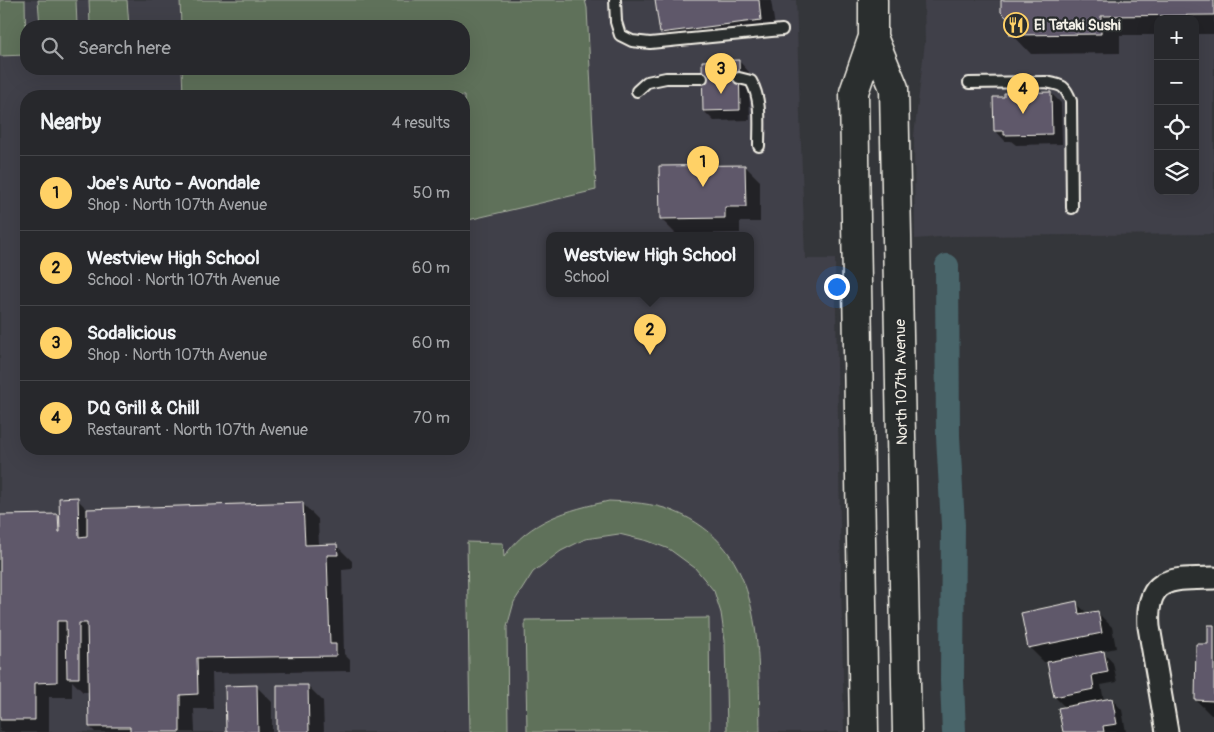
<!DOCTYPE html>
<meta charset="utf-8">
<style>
:root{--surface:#27282c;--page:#2f3034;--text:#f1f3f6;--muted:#a4a6a9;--line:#434448;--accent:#ffd166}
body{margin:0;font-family:Pangolin,sans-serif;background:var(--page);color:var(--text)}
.controls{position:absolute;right:15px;top:15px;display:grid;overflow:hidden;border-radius:10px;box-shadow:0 5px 20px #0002}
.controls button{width:45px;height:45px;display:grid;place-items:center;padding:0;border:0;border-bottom:1px solid var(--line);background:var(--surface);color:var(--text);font:25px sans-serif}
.you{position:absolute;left:836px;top:286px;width:18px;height:18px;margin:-12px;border:4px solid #fff;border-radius:50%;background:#1a73e8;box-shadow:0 0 0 8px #1a73e833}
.badge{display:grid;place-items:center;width:32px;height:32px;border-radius:50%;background:var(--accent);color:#111;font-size:16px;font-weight:700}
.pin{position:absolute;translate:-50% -41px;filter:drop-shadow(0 1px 2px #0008)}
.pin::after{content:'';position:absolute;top:26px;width:18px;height:15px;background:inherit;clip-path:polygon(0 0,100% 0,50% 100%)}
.popup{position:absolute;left:546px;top:232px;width:208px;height:65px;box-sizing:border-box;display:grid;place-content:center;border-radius:10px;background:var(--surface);filter:drop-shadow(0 1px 4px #0005);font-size:16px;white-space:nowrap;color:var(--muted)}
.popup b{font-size:19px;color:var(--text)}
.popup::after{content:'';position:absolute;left:50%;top:100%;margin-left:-10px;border:10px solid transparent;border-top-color:var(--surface)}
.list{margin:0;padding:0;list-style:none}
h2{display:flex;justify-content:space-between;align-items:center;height:65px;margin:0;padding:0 20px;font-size:21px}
h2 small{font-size:16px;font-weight:400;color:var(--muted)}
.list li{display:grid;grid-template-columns:32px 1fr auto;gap:15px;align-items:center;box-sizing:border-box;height:75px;padding:0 20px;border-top:1px solid var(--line)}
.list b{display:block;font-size:19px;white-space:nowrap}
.list p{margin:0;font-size:16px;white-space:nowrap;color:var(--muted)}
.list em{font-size:16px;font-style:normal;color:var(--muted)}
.icon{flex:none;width:28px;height:28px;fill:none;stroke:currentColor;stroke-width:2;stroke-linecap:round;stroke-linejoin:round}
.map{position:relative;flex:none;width:1214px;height:732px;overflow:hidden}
.search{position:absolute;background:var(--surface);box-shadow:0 5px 20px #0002;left:20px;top:20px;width:450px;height:55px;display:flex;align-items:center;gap:12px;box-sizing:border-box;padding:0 18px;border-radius:20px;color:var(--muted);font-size:19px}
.panel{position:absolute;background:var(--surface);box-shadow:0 5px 20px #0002;left:20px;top:90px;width:450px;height:365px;border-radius:20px}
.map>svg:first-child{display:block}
.built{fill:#414049;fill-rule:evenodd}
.green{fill:#5e715a;stroke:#a9b1a1}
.shadow{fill:#0007}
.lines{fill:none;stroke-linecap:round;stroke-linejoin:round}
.canal{stroke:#48656b;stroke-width:24}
.building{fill:#5e596b;stroke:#f4f1e8}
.service-casing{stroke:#f4f1e8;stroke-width:14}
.minor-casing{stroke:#f4f1e8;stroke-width:25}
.secondary-casing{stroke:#f4f1e8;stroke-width:31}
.service{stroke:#2a2d2e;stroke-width:10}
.minor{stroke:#2a2d2e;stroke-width:21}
.secondary{stroke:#2a2d2e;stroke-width:28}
.labels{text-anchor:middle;stroke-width:4.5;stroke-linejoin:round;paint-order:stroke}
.poi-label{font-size:15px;font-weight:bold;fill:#f4f1e8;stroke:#2a2d2e;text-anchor:start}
.street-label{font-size:15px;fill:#f4f1e8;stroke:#2a2d2e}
</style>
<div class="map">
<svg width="1214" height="732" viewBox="0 0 1214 732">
<rect width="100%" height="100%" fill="#34363a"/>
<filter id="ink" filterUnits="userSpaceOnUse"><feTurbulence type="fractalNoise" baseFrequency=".02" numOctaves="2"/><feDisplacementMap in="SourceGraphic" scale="10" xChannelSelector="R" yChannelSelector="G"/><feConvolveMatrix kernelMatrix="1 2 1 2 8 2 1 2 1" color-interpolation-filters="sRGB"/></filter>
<g filter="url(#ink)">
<!-- built -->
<path class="built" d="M0,0H796L805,259H835L844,732H0ZM26,26H464V69H26ZM26,96H464V449H26ZM550,236H750V294H550Z
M924,0H1214V234L952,236L915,239L914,136L925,42ZM1158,19H1195V191H1158Z"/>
<!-- green -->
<path class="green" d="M0,0H25L26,55L0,56Z
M38,0H76L77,26H40Z
M89,0H127L129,26H90Z
M180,0H585L587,8L596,190L464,221V96H183L182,69H464V26H181Z
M609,501C630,502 653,503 673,511C766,547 758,650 760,732H727L725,641L721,613L714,591L695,568L669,549L648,541L619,534L585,539L561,551L533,572L514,602L507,627L508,732H470L467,542L503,543L504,557C529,520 568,510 609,501Z
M709,618L710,732H527L525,620Z"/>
<!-- shadow -->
<path class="shadow" d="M656,0H771L776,34L676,48L661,32Z
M1002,0H1214V34H1195V19H1158V35H1120V53L1031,54L1012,34L1011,20Z
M739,61L749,72L750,120L714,121L704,111Z
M1051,93L1061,103L1062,144L1016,145L1011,141H1005L995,130Z
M745,166L760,181V222H740V233L676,234L661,219Z
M77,499L89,511L303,504L318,519L319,546H337L352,561V569L342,570L344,654L350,660V671L212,673L213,709H194L195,732H95L90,727V692H83L72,681V697H49V732H0V517L58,515L61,519Z
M1076,603L1088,614L1097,612L1112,627L1116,648L1102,651L1113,663L1117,682L1101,685L1104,701L1112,699L1122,710L1126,732H1064L1066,708L1055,697L1048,662H1044L1029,647Z
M1214,626V715H1211L1196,700Z
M308,686L323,701L324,732H278Z
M257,687L272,702V732H227Z"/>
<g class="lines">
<!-- canal -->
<path class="canal" d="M947,266L948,436L953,525L952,681L954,732"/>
</g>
<!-- building -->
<path class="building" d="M655,0H759L761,20L660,33Z
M1001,0H1214V15L1101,16V34L1010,35V21L1001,12Z
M739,60L740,110L703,111L702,61Z
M1051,92L1052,134L1004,135V131H994L993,97H1004V93Z
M745,165L746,207H725V218L660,219L659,166Z
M78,497L79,537L87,536V509L303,502L305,545L337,544L338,555H327L330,644H336V656L197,658L198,694L180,695V732H130V727H89L87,623H79V678H67L66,621H57V682L35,683V720H0V515L58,514L59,532H60L59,498Z
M1077,601L1079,614L1098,611L1102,633L1028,648L1021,613Z
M1208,625H1214V701L1195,700L1196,644H1208Z
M1104,651L1108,672L1092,675L1094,689L1054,697L1047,662Z
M257,685L258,732H226L225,686Z
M277,685H308L309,732H277Z
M1112,698L1117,724L1103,726L1104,732H1063L1058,708Z"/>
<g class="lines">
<defs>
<path id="service" d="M615,0L616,22L620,35L632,41L650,43L782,30
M739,78L751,81C762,100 759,124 759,146
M969,83L1046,82C1062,85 1065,85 1071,101L1072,208
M637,91L647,82L666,78H702"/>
<path id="minor" d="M1167,732L1149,627C1145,575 1173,579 1214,578"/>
<path id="secondary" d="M873,37L894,88L907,732
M864,732L854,92L873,37V0"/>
</defs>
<!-- service casing -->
<use href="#service" class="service-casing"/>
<!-- minor casing -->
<use href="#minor" class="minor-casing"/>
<!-- secondary casing -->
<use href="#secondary" class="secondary-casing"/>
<!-- service -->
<use href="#service" class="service"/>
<!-- minor -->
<use href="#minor" class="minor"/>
<!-- secondary -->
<use href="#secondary" class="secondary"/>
</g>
</g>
<!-- icons -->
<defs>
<symbol id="restaurant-ring" viewBox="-11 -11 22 22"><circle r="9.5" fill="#2a2d2e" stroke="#ffd166" stroke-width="1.5"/><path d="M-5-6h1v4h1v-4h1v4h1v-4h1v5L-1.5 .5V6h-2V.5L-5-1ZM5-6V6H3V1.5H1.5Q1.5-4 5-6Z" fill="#ffd166"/></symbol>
</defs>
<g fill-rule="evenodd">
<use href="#restaurant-ring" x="1002" y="11" width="28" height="28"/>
</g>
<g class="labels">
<!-- poi labels -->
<g class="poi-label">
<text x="1034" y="30">El Tataki Sushi</text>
</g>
<!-- street labels -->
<g class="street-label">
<text transform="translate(901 382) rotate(-91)" y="5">North 107th Avenue</text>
</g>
</g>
</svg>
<div class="controls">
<button>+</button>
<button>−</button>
<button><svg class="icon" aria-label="locate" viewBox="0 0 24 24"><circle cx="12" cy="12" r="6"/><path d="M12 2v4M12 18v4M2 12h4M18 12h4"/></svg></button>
<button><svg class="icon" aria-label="layers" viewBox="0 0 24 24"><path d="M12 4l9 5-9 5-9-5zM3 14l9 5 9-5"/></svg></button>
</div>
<div class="you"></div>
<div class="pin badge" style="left:703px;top:187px">1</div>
<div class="pin badge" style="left:650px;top:355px">2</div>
<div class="popup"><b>Westview High School</b>School</div>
<div class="pin badge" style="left:721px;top:94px">3</div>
<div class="pin badge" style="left:1023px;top:114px">4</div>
<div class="search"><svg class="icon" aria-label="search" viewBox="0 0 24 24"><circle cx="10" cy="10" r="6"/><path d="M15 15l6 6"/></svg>Search here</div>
<section class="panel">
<h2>Nearby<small>4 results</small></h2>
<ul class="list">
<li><span class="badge">1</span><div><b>Joe's Auto - Avondale</b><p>Shop · North 107th Avenue</p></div><em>50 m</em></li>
<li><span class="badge">2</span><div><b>Westview High School</b><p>School · North 107th Avenue</p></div><em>60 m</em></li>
<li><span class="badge">3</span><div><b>Sodalicious</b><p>Shop · North 107th Avenue</p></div><em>60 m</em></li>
<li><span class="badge">4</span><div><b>DQ Grill &amp; Chill</b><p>Restaurant · North 107th Avenue</p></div><em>70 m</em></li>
</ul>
</section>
</div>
